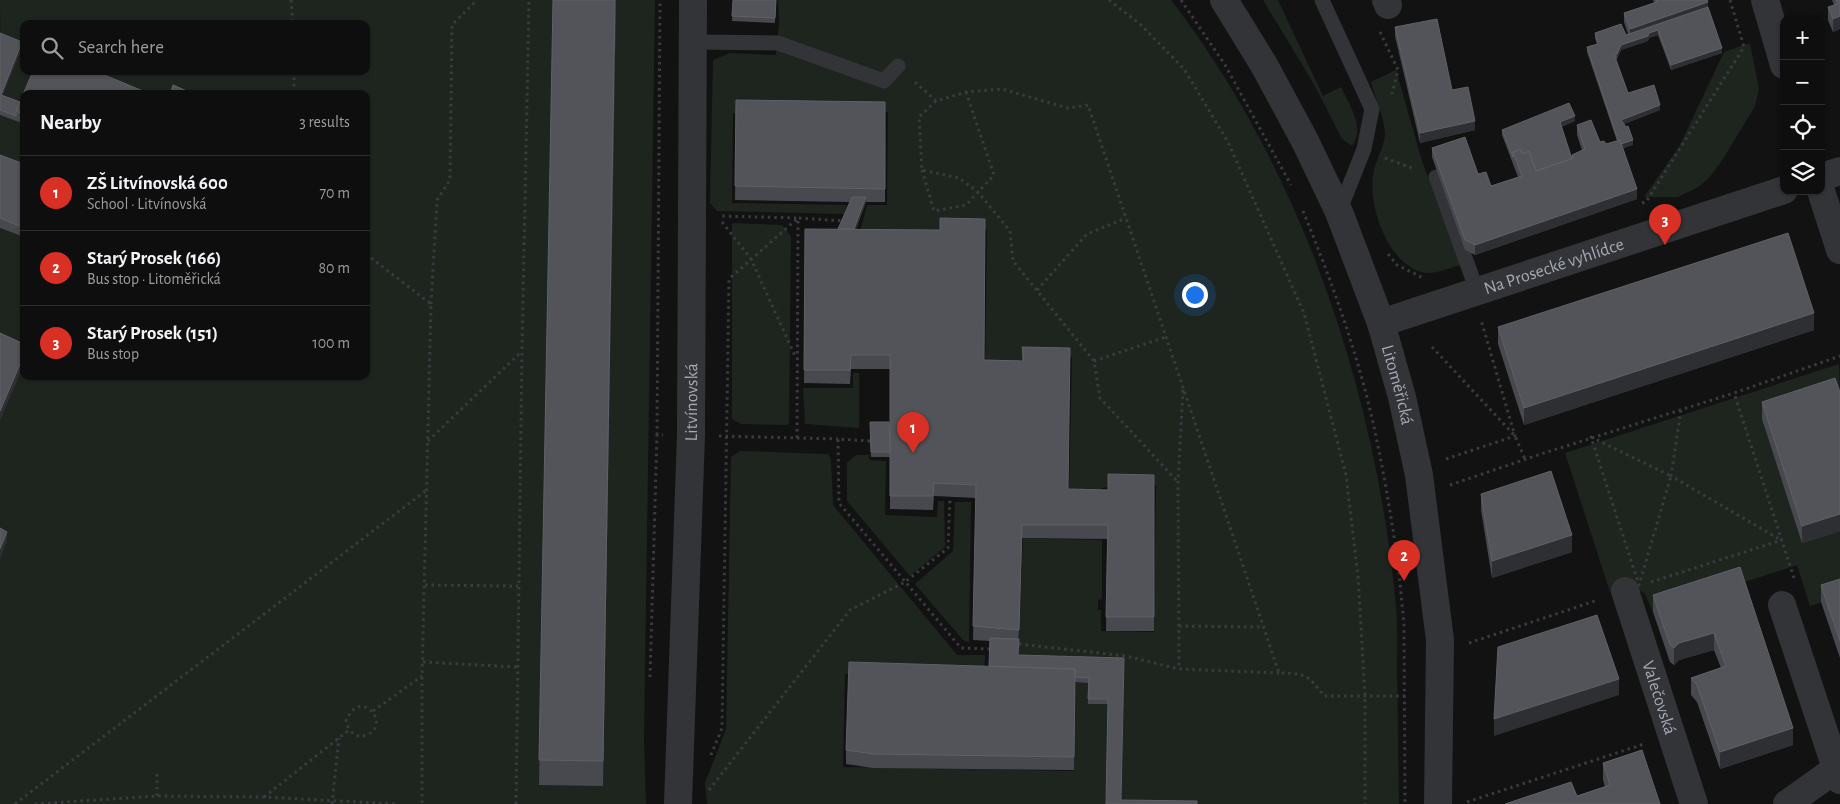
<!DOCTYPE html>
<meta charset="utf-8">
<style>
:root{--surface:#0e0e0e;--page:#171717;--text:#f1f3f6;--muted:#9b9c9e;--line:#2e2e2e;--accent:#d93025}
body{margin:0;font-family:"Alegreya Sans",sans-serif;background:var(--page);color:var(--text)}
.controls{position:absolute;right:15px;top:15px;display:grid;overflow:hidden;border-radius:10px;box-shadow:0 1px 4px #0004}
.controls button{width:45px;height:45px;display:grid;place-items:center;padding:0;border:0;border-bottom:1px solid var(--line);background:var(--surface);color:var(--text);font:25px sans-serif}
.you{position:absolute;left:1194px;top:294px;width:18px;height:18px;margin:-12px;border:4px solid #fff;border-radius:50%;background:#1a73e8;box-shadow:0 0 0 8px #1a73e833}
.badge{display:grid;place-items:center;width:32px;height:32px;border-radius:50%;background:var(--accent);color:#fff;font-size:16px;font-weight:700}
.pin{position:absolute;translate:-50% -41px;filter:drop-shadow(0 1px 2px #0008)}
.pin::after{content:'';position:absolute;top:26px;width:18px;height:15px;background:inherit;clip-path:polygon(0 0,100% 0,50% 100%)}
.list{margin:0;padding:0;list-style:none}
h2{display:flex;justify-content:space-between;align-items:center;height:65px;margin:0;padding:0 20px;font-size:21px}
h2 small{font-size:16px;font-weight:400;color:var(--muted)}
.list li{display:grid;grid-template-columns:32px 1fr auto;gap:15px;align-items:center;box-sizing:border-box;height:75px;padding:0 20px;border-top:1px solid var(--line)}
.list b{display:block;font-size:19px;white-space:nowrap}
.list p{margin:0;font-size:16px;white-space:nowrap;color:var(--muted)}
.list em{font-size:16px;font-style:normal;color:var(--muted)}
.icon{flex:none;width:28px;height:28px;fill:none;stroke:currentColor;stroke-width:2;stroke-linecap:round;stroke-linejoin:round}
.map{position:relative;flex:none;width:1840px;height:804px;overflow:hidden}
.search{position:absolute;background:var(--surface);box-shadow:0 1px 4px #0004;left:20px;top:20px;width:350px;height:55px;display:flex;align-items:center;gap:12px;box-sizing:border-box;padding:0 18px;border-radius:10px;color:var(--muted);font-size:19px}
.panel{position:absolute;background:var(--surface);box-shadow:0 1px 4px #0004;left:20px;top:90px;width:350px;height:290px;border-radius:10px}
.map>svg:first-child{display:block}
.green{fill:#1e251f}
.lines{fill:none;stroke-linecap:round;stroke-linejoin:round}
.path{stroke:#393b3f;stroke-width:3;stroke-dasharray:2.5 4;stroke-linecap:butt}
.service{stroke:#333438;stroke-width:15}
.minor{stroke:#333438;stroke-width:28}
.tertiary{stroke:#333438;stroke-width:28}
.wall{fill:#48494e}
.shaded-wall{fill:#2e2f32}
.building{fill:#525459;stroke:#5f6167}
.labels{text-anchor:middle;stroke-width:4.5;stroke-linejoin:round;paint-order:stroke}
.street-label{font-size:18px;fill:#a4a9b3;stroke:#0d0d0e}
</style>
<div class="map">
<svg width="1840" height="804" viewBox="0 0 1840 804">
<rect width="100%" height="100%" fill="#121213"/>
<!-- green -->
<path class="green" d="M0,0H553L540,785L604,702L616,0H655L644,739L646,804H0V421L24,365V376H366V94H127L72,71H366V24H24V71H36L24,94L21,108L1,100Z
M778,0H1171C1302,170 1377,395 1396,607C1398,628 1397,650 1397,671C1398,715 1398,760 1399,804H1121L1124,663L1018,660L1023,538L1102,540V599L1098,600V610H1101V631L1154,632L1156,485H1119L1102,488V501L1069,498L1072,357H1036V359L1019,360V373L985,370L987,229L860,231L867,205H887L888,112L733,113L732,203L847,205L844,214L717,211L710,203L713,60L730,53L776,55L779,23Z
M1263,0H1278L1323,96L1341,87C1349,105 1366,128 1352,146L1342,139L1315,86Z
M1750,43L1759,89L1755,106L1723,159L1709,178L1698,187L1678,197H1644L1679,147L1724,52Z
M1396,70L1422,161L1461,265C1451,267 1437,274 1427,273C1390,269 1368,208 1373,175C1375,161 1384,148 1385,134C1385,121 1375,96 1371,82Z
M0,115L24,124V174L0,164Z
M732,223L782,225L791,236L789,424L786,425L741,424L732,419Z
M0,228L24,237V354L0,343Z
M1839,364L1840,394L1802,542L1840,531V596L1810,606L1797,565L1653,612L1645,594L1630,584L1610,592L1565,453Z
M853,373H859V428L805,424L803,388H853Z
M740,451L828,454L831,459L833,505L957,655H985L984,677L845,674L843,767L1074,771L1075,682L1089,683L1108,704L1106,804H707L705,783L726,729L731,457Z
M856,455H869V460L886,461L885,515L937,517L938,501H944L945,547L910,576L847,501V463Z
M955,502H971L969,643L963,640L915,584L953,551Z"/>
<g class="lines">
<!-- path -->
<path class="path" d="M291,0L293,24
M1109,0L1140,24L1184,69L1228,142L1304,313L1346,475L1358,576L1365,696V804
M1181,0L1225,65L1291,185
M1380,32L1398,70L1392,94
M294,71V94
M915,82L936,101L966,92L1002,89L1068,108L1088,105L1279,673C1306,673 1308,675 1324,696H1405
M936,101L919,117L922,170L959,178L978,192L1010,231L1013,261L1094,361L1100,398L1178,482
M1385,158L1414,169
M922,170L934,211L966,205L994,175L966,92
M1642,203L1646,202L1744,47L1730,0
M1303,211C1323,260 1341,308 1356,358C1375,420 1386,485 1396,549
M722,222L751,259L796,358
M366,254L431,304L422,676V804
M1388,254L1397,265L1423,278
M1037,290L1087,234L1126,218
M431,304L437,200L450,180L452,25L477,0
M1432,347L1515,436L1525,459
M1094,361L1166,337
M1183,390L1178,482L1179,669L1279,673
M1681,410L1671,476L1781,540
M657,435L660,0
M719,436L838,439
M1591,437L1671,476L1639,585Z
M797,438L798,218L844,221
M428,441L521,352
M870,441L838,439L839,503L961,648L990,649
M1446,459L1515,436L1481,320
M1450,485L1541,454L1734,393
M1399,572L1404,625L1405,804
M1794,578L1734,393L1840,356
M1651,582L1782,540
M425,585L518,586
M1179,626L1265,627
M1469,643L1598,600
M1019,644L1126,656L1179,669
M423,662L517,667
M650,677L657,435H663
M373,711L422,676
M711,755L722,728L729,279L798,218L720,216
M157,774V796
M709,790L850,610L905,582L948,548L950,497
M264,797L349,730L346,721C360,686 392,724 367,735C359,738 355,735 349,730
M1467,802L1644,744
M15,804L428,489
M35,804L157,796L263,797L397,804
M332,804L339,738
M516,804L522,352L529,0"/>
<!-- service -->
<path class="service" d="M1322,0L1372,109L1364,149L1339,212
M694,42L778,43L884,81L898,66
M1436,177L1477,291"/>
<!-- minor -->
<g class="minor">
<path d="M1386,0L1388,5"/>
<path d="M1765,0L1784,65"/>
<path d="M1821,177L1840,171"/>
<path d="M1821,191L1840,250"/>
<path id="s1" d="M1381,323L1784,190"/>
<path id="s2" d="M1625,591L1694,804"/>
<path d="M1782,605L1840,780"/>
<path id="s3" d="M678,804L691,435L693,0"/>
<path d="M1787,804L1840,766"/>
</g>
<!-- tertiary -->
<path class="tertiary" id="s4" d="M1224,0L1264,65L1305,141L1339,212L1381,323L1402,397L1419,475L1440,640L1438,804"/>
</g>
<!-- wall -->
<path class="wall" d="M553,0H616L603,786L539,785Z
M733,0H776L775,23L732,21Z
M1653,0H1707L1708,7L1722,53L1671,70L1658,35L1649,38L1648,41L1621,50L1617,59H1615L1628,93L1660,110L1624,124L1633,145L1623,148L1637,199L1475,255L1465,250L1432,157V148L1478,174L1491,186L1518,177L1502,135V130L1575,121L1561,127L1572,159V155L1582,150L1577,135V125L1600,142L1606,144L1617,141L1587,52V47L1597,44L1595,38V33L1626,35L1628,34L1624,22V13L1654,3Z
M1832,0H1840V29L1833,32L1828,20V7L1834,5Z
M1395,27L1452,90L1475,130L1420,143L1395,36Z
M0,33L22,47L2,95L20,102L24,94V124L0,115Z
M736,100L885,102V202H866L856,229L984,360L1022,361V347L1068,489L1108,490L1154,475V631H1106L1107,539L1022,538L1018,655L1124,658L1106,804L1108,704H1088V683L1075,682L1074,770L873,768L846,764V750L989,666L990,641L973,640L976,498L934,496L933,510L890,509V369H851L850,384L804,383L805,229H838L850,202L735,200Z
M0,155L24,164V237L0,228Z
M1498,327L1814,330L1524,425L1498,344Z
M1840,392V531L1802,543L1762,419V402Z
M870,422H889L890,457H871Z
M1481,494L1572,552L1492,578L1481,510Z
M1740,567L1793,745L1720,769L1697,702L1691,695V678L1721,668L1714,650L1679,660L1674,665L1670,662L1653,612V595Z
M1840,579V658L1821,602V585Z
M1603,763L1660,804L1577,796L1605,787L1603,780Z"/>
<!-- shaded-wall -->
<path class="shaded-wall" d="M615,0H616L603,786V761Z
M1708,2V11L1630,38V29Z
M1840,16V29L1833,32V19Z
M1658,30V35L1649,38L1648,41L1621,50L1617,59V54L1621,45L1649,33Z
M22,42V47L1,100V95Z
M1722,48V53L1671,70V65Z
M1660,105V110L1621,125V120Z
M1575,116V121L1560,127V122Z
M1475,121V130L1420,143V133Z
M1633,140V145L1620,149V144Z
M1637,189V199L1475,255V245Z
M866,197V202L853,237V232Z
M1814,313V330L1524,425V408Z
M24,355V365L0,421V411Z
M1840,514V531L1802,543V526Z
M7,532V541L0,559V549Z
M1572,535V552L1492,578V561Z
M1714,633V650L1679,660L1674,665V648L1679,643Z
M1619,679V695L1494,736V719Z
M1793,728V745L1720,769V752Z"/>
<!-- building -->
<path class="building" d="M553,0H615L603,761L539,760Z
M733,0H776L775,18L732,16Z
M1656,0H1707L1708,2L1630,29L1624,13L1657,2Z
M1836,0H1840V16L1833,19L1828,7L1838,4Z
M1708,7L1722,48L1671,65L1658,30L1649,33L1648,36L1621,45L1617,54H1614L1628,93L1654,85L1660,105L1621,120L1626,127L1628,126L1633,140L1621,144L1620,140H1618L1587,47L1598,44L1595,33L1621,24L1626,35Z
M1437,19L1452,90L1468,87L1475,121L1420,133L1395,27Z
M0,33L22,42L1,95L20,102L16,111V116L0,110Z
M33,71H95L150,94H24V115L16,111Z
M173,85L194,94H170Z
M736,100L885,102V189L735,186Z
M1569,103L1575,116L1560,122L1572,159L1536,171L1529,151L1522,154L1520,149L1513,152V157L1502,130Z
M1591,120L1600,142L1604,141L1606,144L1620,140L1637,189L1475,245L1465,240L1432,148L1465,137L1478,174L1486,172L1491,186L1522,176L1513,152L1520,149L1522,154L1529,151L1536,171L1573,158L1572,155L1585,149L1577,125Z
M0,155L24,164V228L0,218Z
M852,197H866L854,229H838Z
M940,218L985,219L984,360L1024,361L1022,347L1070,348L1068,489L1108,490V474L1154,475V617H1106L1108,525H1022L1019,630L973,626L976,485L934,483L933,496H890V355H851L850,370H804L805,229L940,230Z
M1788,233L1814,313L1524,408L1498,327Z
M0,333L24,344V355L0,411Z
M1835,378L1840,392V514L1802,526L1762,402Z
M870,422H889L890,452H871Z
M1551,471L1572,535L1492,561L1481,494Z
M0,528L7,532L0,549Z
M1740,567L1793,728L1720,752L1697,685L1691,678L1726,666L1714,633L1679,643L1674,648L1670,645L1653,595Z
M1840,579V641L1821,585Z
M1597,615L1619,679L1494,719L1498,647Z
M990,638L1019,639L1018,655L1124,658L1121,800L1197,801V804H1106L1108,699H1088L1089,678L1075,677V669L989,666Z
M849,662L1075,669L1074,757L873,754L846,750Z
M1642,750L1660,804H1505L1571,782L1577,796L1610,785L1603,763Z"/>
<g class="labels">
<!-- street labels -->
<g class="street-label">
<text dy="6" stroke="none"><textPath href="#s1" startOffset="182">Na Prosecké vyhlídce</textPath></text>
<text dy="6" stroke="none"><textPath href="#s4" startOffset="424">Litoměřická</textPath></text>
<text dy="6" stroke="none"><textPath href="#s3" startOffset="402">Litvínovská</textPath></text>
<text dy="6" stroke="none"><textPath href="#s2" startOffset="112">Valečovská</textPath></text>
</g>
</g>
</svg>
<div class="controls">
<button>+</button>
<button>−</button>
<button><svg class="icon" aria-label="locate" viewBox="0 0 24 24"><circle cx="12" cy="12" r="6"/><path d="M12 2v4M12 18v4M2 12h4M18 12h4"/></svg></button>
<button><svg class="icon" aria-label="layers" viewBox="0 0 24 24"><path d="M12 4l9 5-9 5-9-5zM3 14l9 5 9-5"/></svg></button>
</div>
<div class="you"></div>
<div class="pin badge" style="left:913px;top:453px">1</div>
<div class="pin badge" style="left:1404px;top:581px">2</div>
<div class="pin badge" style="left:1665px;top:245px">3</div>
<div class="search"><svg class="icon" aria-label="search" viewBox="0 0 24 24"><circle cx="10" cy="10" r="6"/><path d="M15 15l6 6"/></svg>Search here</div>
<section class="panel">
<h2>Nearby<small>3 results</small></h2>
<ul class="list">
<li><span class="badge">1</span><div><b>ZŠ Litvínovská 600</b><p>School · Litvínovská</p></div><em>70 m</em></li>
<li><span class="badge">2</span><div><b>Starý Prosek (166)</b><p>Bus stop · Litoměřická</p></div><em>80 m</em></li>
<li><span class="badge">3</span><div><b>Starý Prosek (151)</b><p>Bus stop</p></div><em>100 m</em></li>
</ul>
</section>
</div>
